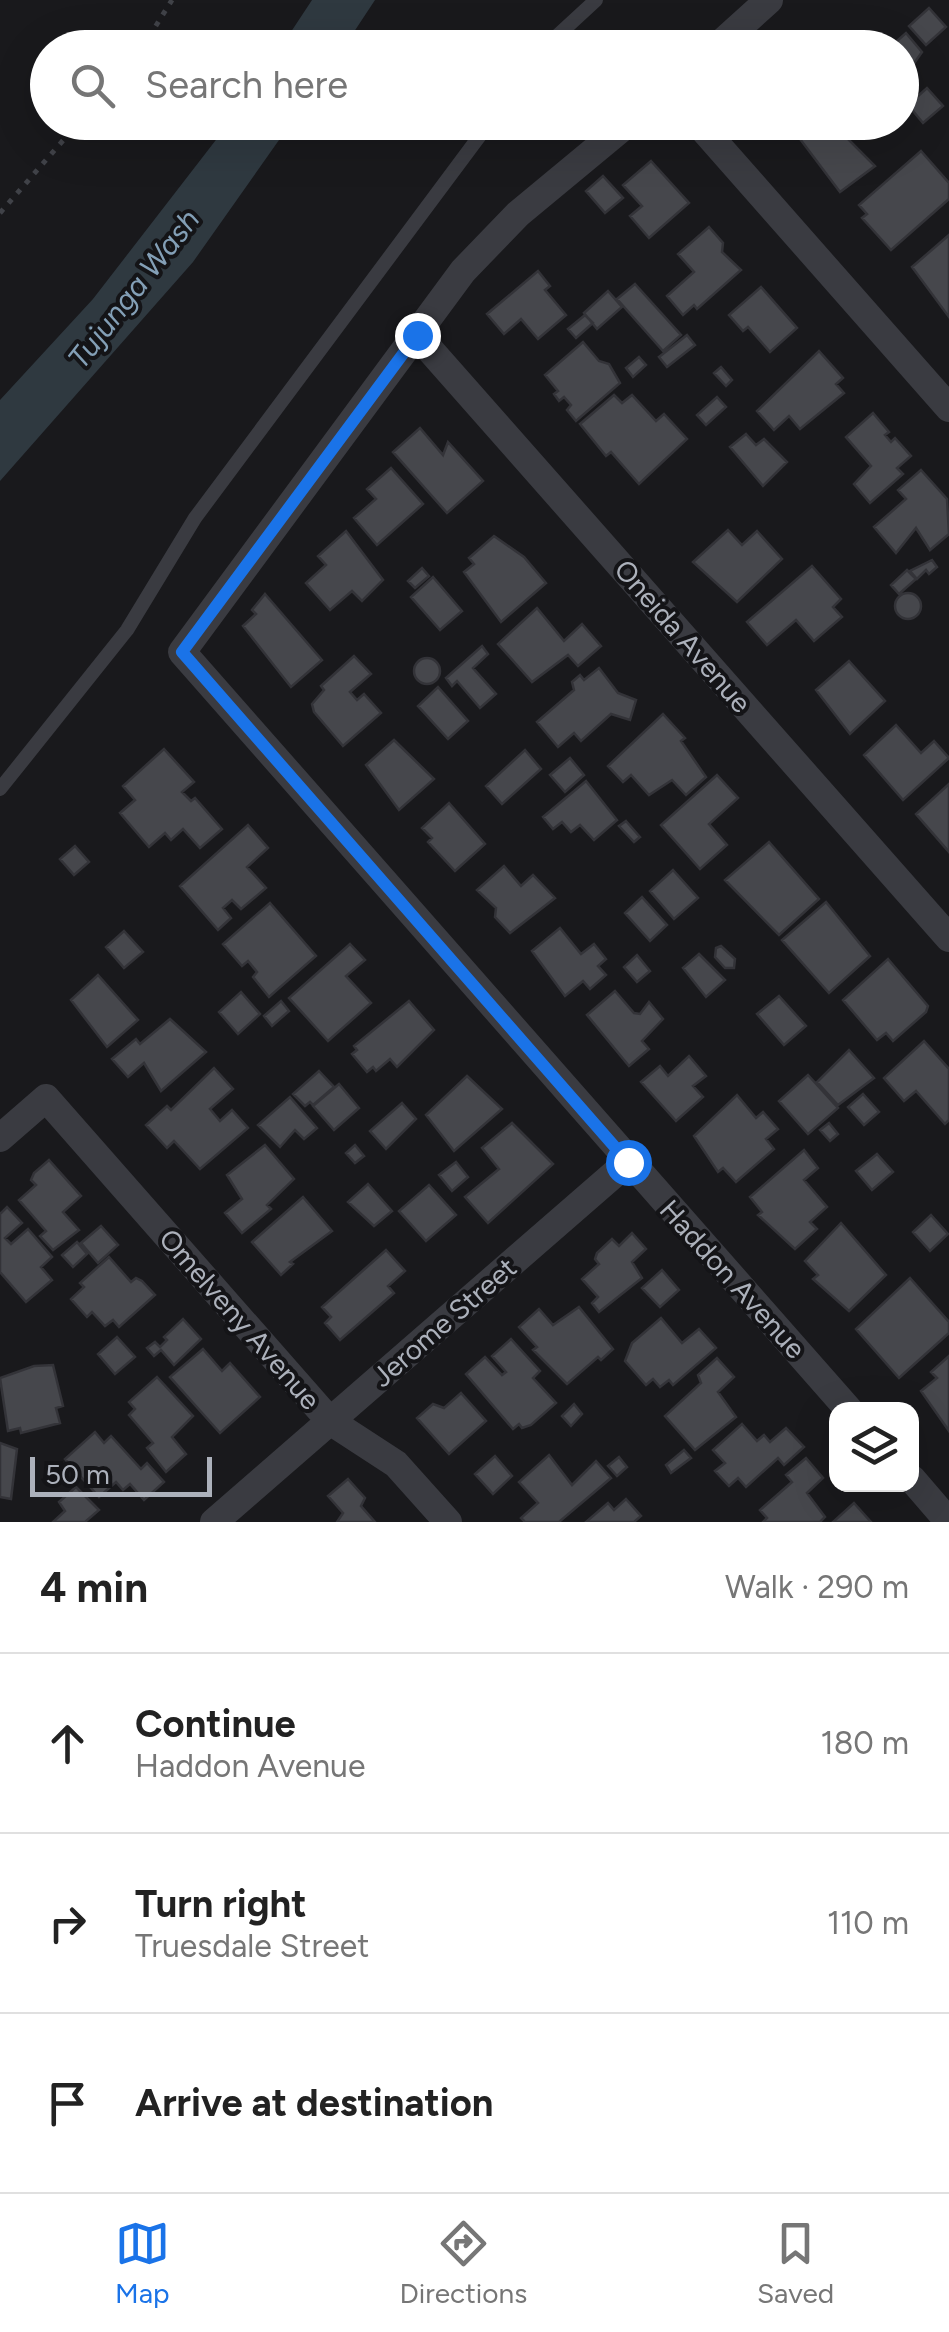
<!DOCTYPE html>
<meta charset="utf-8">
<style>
:root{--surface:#fff;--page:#f6f6f6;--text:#222;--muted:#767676;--line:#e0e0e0;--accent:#1a73e8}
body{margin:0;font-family:Figtree,sans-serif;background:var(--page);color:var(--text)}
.controls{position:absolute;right:30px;bottom:30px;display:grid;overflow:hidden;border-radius:20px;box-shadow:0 10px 40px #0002}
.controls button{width:90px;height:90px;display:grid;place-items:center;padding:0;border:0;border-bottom:2px solid var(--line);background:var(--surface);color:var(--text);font:50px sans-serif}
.scale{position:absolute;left:30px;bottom:25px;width:182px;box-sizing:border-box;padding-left:10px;border:5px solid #acb1bb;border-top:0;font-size:28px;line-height:35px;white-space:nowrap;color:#acb1bb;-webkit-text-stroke:8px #141417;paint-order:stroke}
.stop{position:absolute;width:30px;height:30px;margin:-22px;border:8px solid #1a73e8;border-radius:50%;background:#fff}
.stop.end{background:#1a73e8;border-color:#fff;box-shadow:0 2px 10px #0008}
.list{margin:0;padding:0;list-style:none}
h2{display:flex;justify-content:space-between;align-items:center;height:130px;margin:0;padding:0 40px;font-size:42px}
h2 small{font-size:32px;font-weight:400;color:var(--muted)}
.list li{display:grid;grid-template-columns:65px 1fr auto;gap:30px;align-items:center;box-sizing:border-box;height:180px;padding:0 40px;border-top:2px solid var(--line)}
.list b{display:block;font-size:38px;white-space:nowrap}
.list p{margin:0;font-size:32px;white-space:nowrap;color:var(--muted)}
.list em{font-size:32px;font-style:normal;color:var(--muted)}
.icon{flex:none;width:55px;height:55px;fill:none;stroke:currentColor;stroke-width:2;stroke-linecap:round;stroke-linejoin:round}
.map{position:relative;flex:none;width:949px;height:1522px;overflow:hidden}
.search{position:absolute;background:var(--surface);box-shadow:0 10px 40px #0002;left:30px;right:30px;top:30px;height:110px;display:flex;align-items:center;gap:25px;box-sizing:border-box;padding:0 35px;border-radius:55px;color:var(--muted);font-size:38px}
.sheet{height:670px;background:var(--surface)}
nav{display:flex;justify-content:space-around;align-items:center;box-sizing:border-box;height:140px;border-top:2px solid var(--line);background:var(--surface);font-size:28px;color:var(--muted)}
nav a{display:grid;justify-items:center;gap:5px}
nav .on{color:var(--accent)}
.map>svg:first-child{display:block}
.water{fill:#2f3940}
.building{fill:#46474c;stroke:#333338;stroke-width:2.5}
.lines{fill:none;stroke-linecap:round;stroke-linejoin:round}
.path{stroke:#404248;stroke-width:5;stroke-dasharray:5 8;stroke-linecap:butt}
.lane{stroke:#3a3b41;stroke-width:14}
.street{stroke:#3a3b41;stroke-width:28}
.route{stroke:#1a73e8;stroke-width:12}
.labels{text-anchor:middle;stroke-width:8;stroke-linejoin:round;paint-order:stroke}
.street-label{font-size:28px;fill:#acb1bb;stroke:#141417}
.water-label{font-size:30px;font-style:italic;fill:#839fb6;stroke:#141417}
</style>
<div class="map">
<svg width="949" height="1522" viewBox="0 0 949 1522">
<rect width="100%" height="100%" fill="#19191c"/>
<!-- water -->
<path class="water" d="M312,0H375L344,47H281Z
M229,123H291L193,262L0,481V400L93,299Z"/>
<!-- building -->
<path class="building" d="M929,8L946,27L926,45L909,26Z
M852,32L864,48H837L835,46Z
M906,33L922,52L908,72L902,69V48H889Z
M927,88L943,106L923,123L908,105Z
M819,122H856L843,134L875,166L840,192L800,139Z
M921,151L949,183V199L891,250L862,218L867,214L859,205Z
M651,161L689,203L649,238L630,216L642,206L623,185Z
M603,176L623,198L605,213L586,191Z
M709,227L723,243L722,252L741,270L697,309L694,305L683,315L667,296L694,272L678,254Z
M949,235V317L912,267Z
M538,271L550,286L545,290L566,315L538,339L521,319L504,334L487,314Z
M635,284L681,335L663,351L617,299Z
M761,287L797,328L770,352L748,327L743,331L729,315Z
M608,291L622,307L597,329L584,313Z
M585,315L593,323L576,338L568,329Z
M687,335L695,345L667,367L659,357Z
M583,342L599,361L609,364L620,383L576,421L567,410L571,405L564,397L559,401L554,394L558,391L545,375Z
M819,351L843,378L836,384L844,393L800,429L789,416L774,430L757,411Z
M639,357L646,365L633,377L626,368Z
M721,367L732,380L726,386L714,373Z
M614,395L622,403L632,395L656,421L664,414L687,439L639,484L611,452L606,456L580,424Z
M717,397L726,407L706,425L697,415Z
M873,413L889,432L885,435L891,442L895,438L911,456L897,468L903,474L870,503L854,484L871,466L846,437Z
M420,428L443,455L448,442L483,481L447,513L393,452Z
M746,434L756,445L764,439L787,462L763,486L730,447Z
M391,468L423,504L377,545L354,518L376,499L367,489Z
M921,470L947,499L949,534L930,550L916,528L896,553L874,527L906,499L898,490Z
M728,530L742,545L757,531L782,559L737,602L693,562Z
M346,531L383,580L362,601L352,591L330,610L306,583L326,565L318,556Z
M494,536L524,557L546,583L501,622L464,572L474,564L469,558Z
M932,560L937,567L929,574L926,570L917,579L910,571Z
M812,566L841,599L833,607L842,617L814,641L796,620L767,645L747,622Z
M422,568L429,576L415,588L408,581Z
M907,570L916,579L899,594L891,585Z
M433,577L462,611L440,630L411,597Z
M895 606a13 13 0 1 1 26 0a13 13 0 1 1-26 0Z
M265,594L322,660L291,687L243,626L256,614L252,610Z
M537,608L564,641L582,624L601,646L578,666L568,655L532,682L498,644Z
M482,646L488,654L473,668L496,694L480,708L457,681L452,686L446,678Z
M354,656L371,674L350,692L357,700L364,694L381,713L343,746L314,712L312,704L324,690L321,686Z
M414 671a13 13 0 1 1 26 0a13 13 0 1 1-26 0Z
M849,661L885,701L850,734L816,690Z
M599,668L618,693L636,700L630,720L611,714L581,741L574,733L558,747L537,722L574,690L572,682L580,675L584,680Z
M438,687L468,721L448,739L418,706Z
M663,714L685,738L681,741L706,777L686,795L672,780L649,795L631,775L623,782L608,766Z
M896,725L921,753L934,741L949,758L903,800L864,755Z
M394,740L434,779L399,810L366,765Z
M164,749L194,782L182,792L191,801L195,798L222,829L200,848L183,829L171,840L165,833L149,847L120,813L135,800L123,786Z
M525,750L541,769L502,804L486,786Z
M570,758L584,775L565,792L550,775Z
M717,775L738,798L709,824L727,845L700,869L661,825Z
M586,781L617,820L594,840L580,825L571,832L562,822L553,829L543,817Z
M949,784V852L916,814Z
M449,803L485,844L455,871L428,842L432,838L422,828Z
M626,821L640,837L634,842L619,826Z
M248,825L268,848L247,867L266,888L241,909L232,900L223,908L231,918L218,930L180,886Z
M769,842L819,899L779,935L725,880Z
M75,846L89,862L74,875L60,859Z
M504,866L521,886L533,875L555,898L510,933L495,917L496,908L477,890Z
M673,870L698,898L674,919L650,891Z
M642,897L667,925L650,941L625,913Z
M826,902L870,956L829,993L782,940Z
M270,903L316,956L269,997L253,977L257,972L248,961L242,966L223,944Z
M560,928L581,954L594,944L606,959L598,966L606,975L590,989L583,981L565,996L532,951Z
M124,931L143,952L124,968L106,947Z
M350,944L365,960L346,976L371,1003L328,1041L289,998Z
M721,946L735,959L734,968H725L715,957L716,948Z
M699,954L725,980L706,997L683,968Z
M637,955L650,971L637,982L624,967Z
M888,959L928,1006L926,1012L893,1041L886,1033L877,1040L843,1000Z
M98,975L138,1020L107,1047L71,1000Z
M615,991L634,1013L640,1014L649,1002L663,1019L642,1041L649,1049L629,1066L587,1015Z
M241,992L260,1014L238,1034L219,1012Z
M779,996L806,1026L784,1045L757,1014Z
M281,1001L289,1011L272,1026L264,1016Z
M409,1001L434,1030L397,1067L390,1059L376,1071L373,1067L367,1072L352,1054L357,1050L354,1046Z
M170,1019L206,1052L161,1091L144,1063L128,1077L112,1059L136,1039L140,1044Z
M924,1041L949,1069V1120L945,1124L916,1091L904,1101L884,1078Z
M849,1050L874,1078L838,1105L817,1082Z
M689,1056L706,1076L693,1086L703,1097L676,1121L641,1082L660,1066L668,1076Z
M214,1068L233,1089L210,1109L220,1121L232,1110L248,1128L200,1169L174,1141L167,1148L146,1125L167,1106L171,1110Z
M319,1071L334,1087L313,1105L310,1102L305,1106L293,1094Z
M808,1075L838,1108L808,1134L779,1101Z
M467,1076L502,1109L454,1151L426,1115Z
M339,1084L359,1108L334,1130L313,1106Z
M863,1094L879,1112L864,1125L848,1107Z
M737,1095L756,1118L763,1112L778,1129L766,1139L774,1149L736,1182L723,1168L718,1172L694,1136Z
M290,1097L317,1128L304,1139L295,1130L280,1147L258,1125Z
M402,1103L416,1119L386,1149L370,1131Z
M512,1123L553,1164L488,1223L465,1197L499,1169L482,1148Z
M829,1123L838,1134L830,1141L820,1130Z
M265,1145L294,1179L267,1205L271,1209L242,1233L225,1213L242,1199L227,1175Z
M355,1145L364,1156L355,1163L346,1153Z
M804,1150L818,1168L804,1180L827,1207L810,1222L817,1229L795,1249L758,1215L762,1212L750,1197Z
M877,1154L893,1172L872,1190L856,1171Z
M49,1160L81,1196L63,1212L79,1230L53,1250L40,1236L46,1231L19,1200L36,1185L31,1180L34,1173Z
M456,1162L468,1177L452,1191L439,1175Z
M368,1184L392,1211L374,1226L348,1202Z
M429,1185L456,1215L426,1241L399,1211Z
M303,1197L332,1231L290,1262L293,1264L281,1275L252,1242Z
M7,1207L22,1223L5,1238L11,1244L28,1229L52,1257L41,1267L52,1280L26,1302L0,1272V1214Z
M931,1215L948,1234L930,1251L913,1232Z
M841,1223L886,1275L849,1311L813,1279L818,1275L805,1261Z
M101,1226L118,1245L98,1263L81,1243Z
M632,1233L646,1249L632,1262L642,1278L599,1312L592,1303L598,1297L582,1279L599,1264L595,1259L597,1253L612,1239L619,1246Z
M77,1242L87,1254L73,1267L62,1255Z
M386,1250L405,1271L388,1286L394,1293L340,1340L325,1323L331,1317L322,1307Z
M109,1257L131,1282L136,1278L142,1281L155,1295L119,1327L113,1320L105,1326L92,1312L87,1317L71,1299L84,1287L80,1283Z
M662,1270L679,1290L660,1307L642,1288Z
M910,1278L949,1322V1333L899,1378L856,1329Z
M579,1307L613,1349L601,1360L598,1357L567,1384L533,1350L537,1347L519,1327L539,1309L553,1325Z
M661,1318L682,1343L699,1329L716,1348L673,1385L669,1380L660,1387L653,1379L646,1385L625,1361L632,1343Z
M183,1319L201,1339L174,1365L161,1350L154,1356L147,1348L155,1342L160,1347L167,1340L164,1337Z
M117,1337L135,1357L115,1374L98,1354Z
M511,1339L540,1371L533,1378L556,1403L531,1425L522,1428L519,1424L513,1429L466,1374L485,1357L502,1375L506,1372L492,1356Z
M203,1349L222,1371L230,1363L260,1397L220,1433L170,1377Z
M949,1356V1431L921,1391L937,1378L931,1372Z
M717,1358L734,1377L718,1392L736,1417L695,1450L665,1416L701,1383L698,1375Z
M53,1365L63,1406L56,1408L60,1423L21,1433L20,1428L8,1431L0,1378L34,1366Z
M157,1377L193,1416L172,1437L186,1454L166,1472L147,1448L153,1443L129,1415L135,1409L129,1402Z
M461,1393L486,1421L449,1454L417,1418L433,1404L444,1408Z
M574,1404L582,1414L571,1426L562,1416Z
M742,1424L757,1441L764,1435L770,1442L786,1428L804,1447L784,1465L778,1458L746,1487L738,1478L729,1486L715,1471L725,1463L713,1450Z
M95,1432L104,1443L111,1436L141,1469L147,1463L164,1482L144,1500L130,1484L123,1490L116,1482L99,1497L65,1459Z
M0,1443L17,1449L11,1499L0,1497Z
M684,1450L691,1458L671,1473L666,1465Z
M549,1455L572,1485L596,1461L611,1478L559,1522H525L521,1518L538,1503L519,1482Z
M495,1456L512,1476L493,1494L475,1474Z
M619,1457L627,1467L617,1476L608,1466Z
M806,1458L823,1478L807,1493L825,1517L820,1522H763L767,1518L760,1510L792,1482L786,1475Z
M348,1479L365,1498L361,1506L375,1522H337L343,1513L328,1496Z
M76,1487L99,1510L85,1522H53L65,1511L59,1502Z
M626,1499L641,1516L634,1522H586L608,1503L614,1510Z
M854,1503L871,1522H833Z"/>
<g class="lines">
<!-- path -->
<path class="path" d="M142,48L172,0
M0,213L79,122"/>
<!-- lane -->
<path class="lane" d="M544,48L596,0
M0,789L127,630L195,518L490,122"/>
<!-- street -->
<path class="street" d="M716,48L769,0
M629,122L518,214L463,271L182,652L849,1410
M697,122L949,408
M417,335L949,938
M0,1138L46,1098L330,1421L396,1464L448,1522
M912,1479L949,1522
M214,1522L628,1162"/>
</g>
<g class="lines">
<!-- route -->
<path class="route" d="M417,335L182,652L628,1162"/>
</g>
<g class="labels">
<!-- street labels -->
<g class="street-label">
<text transform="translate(683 636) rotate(49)" y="10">Oneida Avenue</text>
<text transform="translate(733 1279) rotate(48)" y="10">Haddon Avenue</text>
<text transform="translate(240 1319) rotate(49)" y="10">Omelveny Avenue</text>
<text transform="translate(444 1322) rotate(-41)" y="10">Jerome Street</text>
</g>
<!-- water labels -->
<g class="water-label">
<text transform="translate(134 289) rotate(-52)" y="10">Tujunga Wash</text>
</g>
</g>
</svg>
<div class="controls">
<button><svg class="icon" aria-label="layers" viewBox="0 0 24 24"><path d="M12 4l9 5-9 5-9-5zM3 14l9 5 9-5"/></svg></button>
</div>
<div class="scale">50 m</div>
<div class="stop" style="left:628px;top:1162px"></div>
<div class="stop end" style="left:417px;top:335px"></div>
<div class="search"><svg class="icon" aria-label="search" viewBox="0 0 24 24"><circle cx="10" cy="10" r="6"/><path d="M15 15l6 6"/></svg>Search here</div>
</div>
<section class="sheet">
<h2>4 min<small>Walk · 290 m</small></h2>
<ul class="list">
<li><svg class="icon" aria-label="ahead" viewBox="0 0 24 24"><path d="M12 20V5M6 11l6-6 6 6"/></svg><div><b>Continue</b><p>Haddon Avenue</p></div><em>180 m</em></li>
<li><svg class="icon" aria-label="right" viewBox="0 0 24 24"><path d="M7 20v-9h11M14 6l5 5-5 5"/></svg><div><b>Turn right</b><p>Truesdale Street</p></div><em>110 m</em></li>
<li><svg class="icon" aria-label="arrive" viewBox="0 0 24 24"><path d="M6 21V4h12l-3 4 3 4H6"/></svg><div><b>Arrive at destination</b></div></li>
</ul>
</section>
<nav>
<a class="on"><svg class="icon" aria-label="map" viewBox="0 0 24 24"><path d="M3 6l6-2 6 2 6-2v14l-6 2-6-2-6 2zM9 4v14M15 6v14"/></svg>Map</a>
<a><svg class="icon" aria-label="directions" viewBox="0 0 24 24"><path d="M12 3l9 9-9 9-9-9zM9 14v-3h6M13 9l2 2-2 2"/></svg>Directions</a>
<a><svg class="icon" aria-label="saved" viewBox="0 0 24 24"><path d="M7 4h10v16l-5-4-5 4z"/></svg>Saved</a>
</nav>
